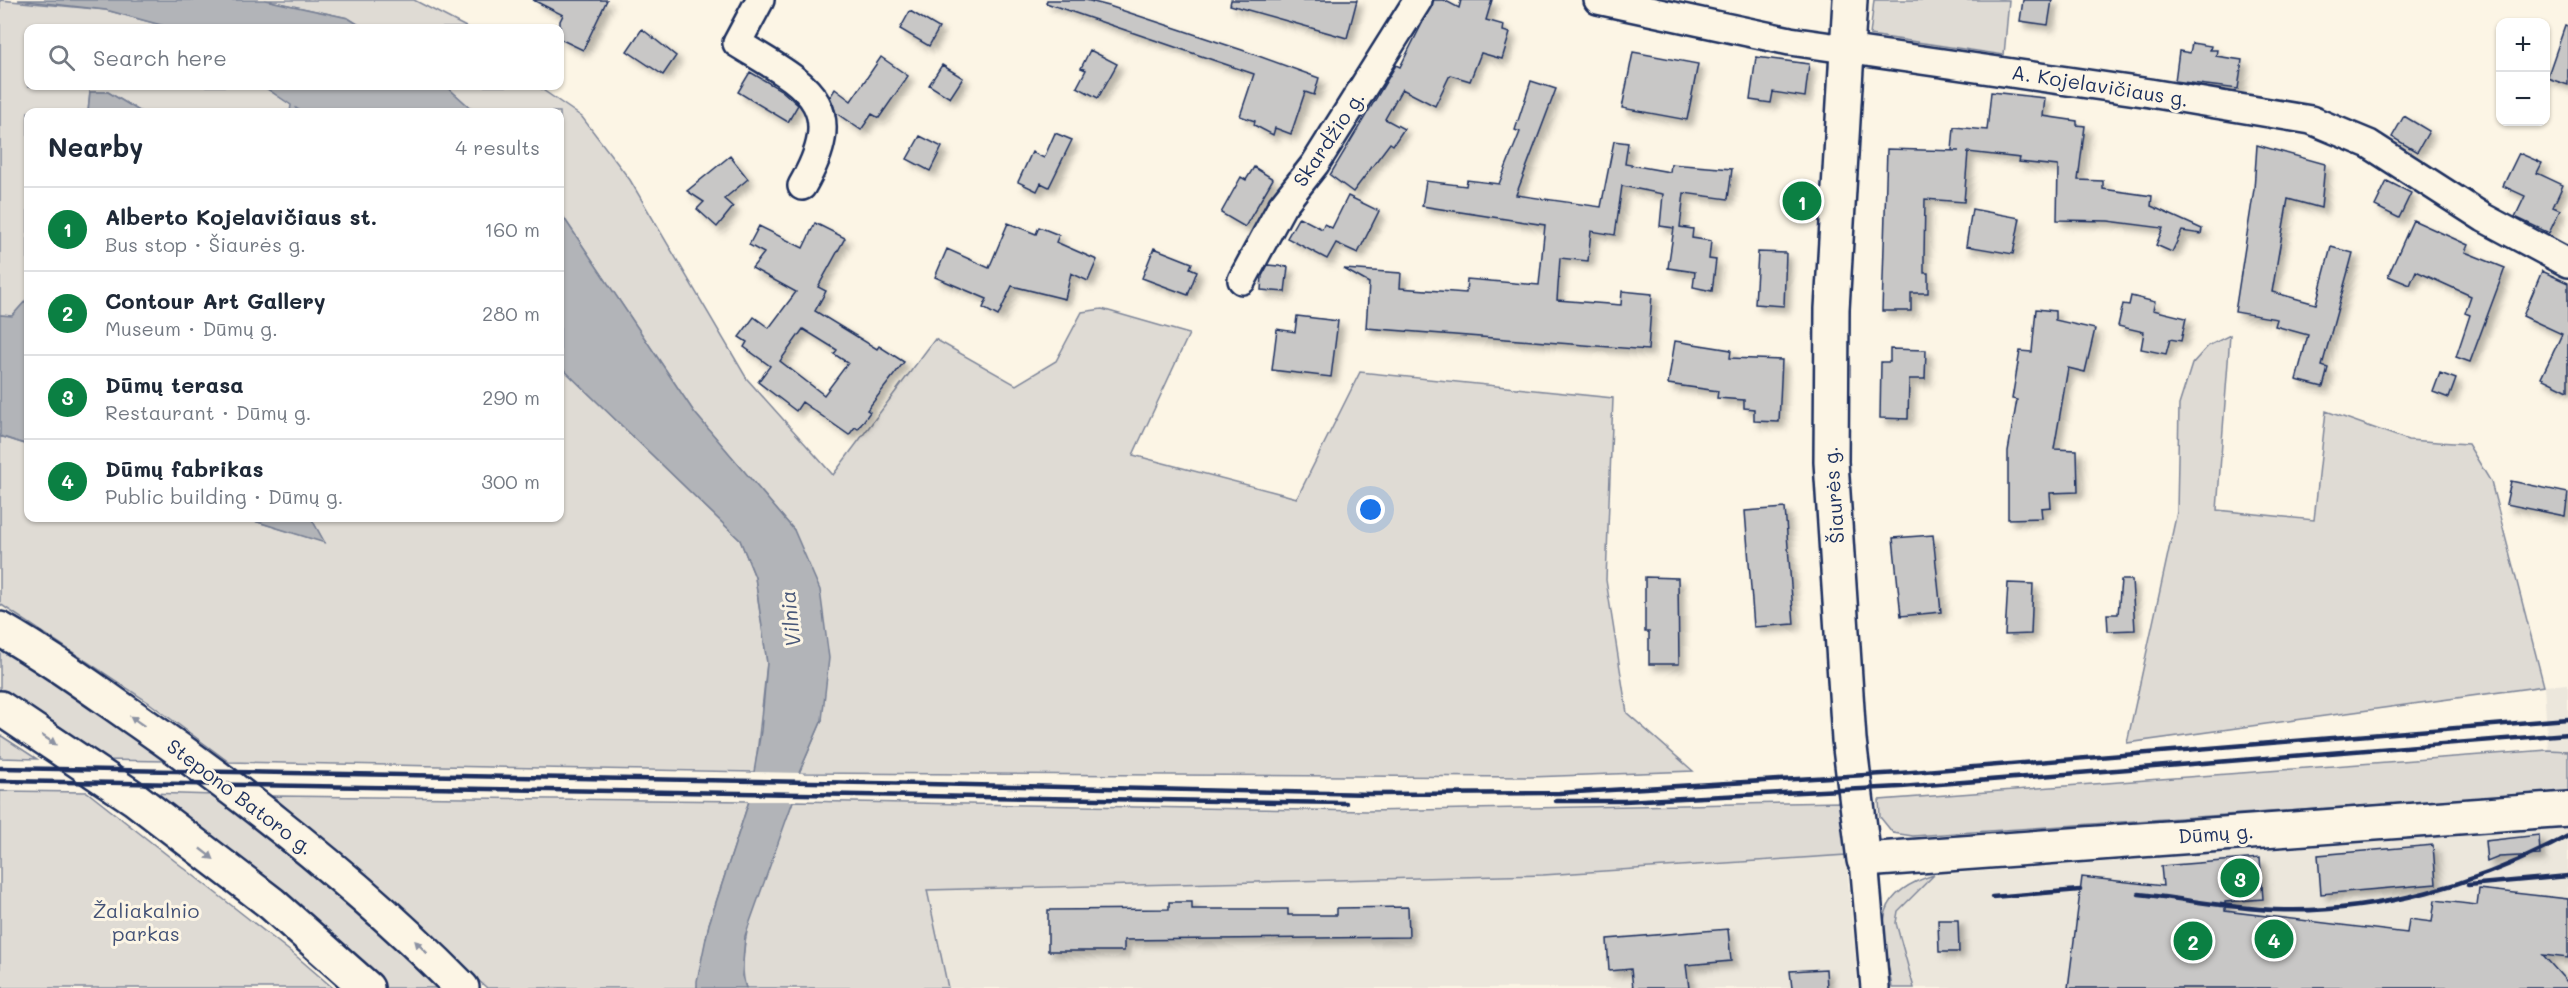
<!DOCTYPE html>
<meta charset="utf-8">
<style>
:root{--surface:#fff;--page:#f2f2f3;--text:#1f2937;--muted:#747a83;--line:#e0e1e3;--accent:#0b8043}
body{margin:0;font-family:Mali,sans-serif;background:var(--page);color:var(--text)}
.controls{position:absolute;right:18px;top:18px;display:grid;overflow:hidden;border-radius:12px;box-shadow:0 2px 4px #0004}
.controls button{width:54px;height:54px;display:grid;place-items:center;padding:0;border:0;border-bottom:2px solid var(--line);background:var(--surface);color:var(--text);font:30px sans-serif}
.you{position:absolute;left:1371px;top:510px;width:21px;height:21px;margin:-15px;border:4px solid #fff;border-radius:50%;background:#1a73e8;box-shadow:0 0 0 9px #1a73e833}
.badge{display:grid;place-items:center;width:39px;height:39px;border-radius:50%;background:var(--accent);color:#fff;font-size:20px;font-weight:700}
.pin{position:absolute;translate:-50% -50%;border:3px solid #fff;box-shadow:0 2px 6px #0006}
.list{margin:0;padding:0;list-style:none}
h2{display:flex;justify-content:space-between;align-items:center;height:78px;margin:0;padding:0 24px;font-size:26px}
h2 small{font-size:20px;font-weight:400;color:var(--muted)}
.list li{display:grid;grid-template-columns:39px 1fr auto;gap:18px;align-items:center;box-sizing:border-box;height:84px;padding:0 24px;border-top:2px solid var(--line)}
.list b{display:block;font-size:22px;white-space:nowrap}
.list p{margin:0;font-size:20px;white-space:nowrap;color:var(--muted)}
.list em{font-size:20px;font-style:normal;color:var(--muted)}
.icon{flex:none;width:33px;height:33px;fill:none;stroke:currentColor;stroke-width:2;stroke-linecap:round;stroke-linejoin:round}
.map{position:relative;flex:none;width:2568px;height:988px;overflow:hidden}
.search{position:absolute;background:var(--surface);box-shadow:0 2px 4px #0004;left:24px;top:24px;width:540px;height:66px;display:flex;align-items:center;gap:15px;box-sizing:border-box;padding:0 21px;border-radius:12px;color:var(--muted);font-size:22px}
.panel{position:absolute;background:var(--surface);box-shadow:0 2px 4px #0004;left:24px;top:108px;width:540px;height:414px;border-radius:12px}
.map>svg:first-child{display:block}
.built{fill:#ece7dc}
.green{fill:#dfdbd4;stroke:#7d8599;stroke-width:1.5}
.water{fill:#b2b4b8;stroke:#767f94;stroke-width:1.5}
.pier{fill:#fcf5e5}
.building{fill:#c8c7c6;stroke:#1b2f5e;stroke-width:1.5;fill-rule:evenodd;filter:url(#shadow)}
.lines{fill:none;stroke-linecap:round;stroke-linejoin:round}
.minor-casing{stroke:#1b2f5e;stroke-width:32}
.major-casing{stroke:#1b2f5e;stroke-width:38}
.minor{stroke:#fcf5e5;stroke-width:27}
.major{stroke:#fcf5e5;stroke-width:33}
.rail{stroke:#1b2f5e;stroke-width:4.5}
.oneway{fill:#8c92a2}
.labels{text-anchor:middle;stroke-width:6;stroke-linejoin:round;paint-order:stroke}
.street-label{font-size:20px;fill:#1b2f5e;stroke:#fcf5e5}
.park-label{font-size:20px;fill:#425176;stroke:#fcf5e5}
.water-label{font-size:21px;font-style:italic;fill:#485779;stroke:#fcf5e5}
</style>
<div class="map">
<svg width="2568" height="988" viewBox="0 0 2568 988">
<defs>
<filter id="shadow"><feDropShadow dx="5.5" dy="5.5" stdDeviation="3" flood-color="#0004"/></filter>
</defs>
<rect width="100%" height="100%" fill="#fcf5e5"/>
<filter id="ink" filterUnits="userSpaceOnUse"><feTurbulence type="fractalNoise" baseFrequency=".0167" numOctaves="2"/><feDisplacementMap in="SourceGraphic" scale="12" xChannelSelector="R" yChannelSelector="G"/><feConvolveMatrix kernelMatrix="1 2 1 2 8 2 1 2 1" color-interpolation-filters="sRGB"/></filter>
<g filter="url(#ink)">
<!-- built -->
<path class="built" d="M2568,684V751L2548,750L2544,686Z
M2568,826V988H1914L1896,923L1898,911L1934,875Z
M1846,855L1858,988H948L926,890L1543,875Z"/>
<!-- green -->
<path class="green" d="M0,0L106,10L172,28H28V86H263L292,105L290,112H141L108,92H90L88,112H28V298L12,316L0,315Z
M265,0H414L468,28H364L348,18Z
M1874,0H2009L2004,55L1870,35Z
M446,86H537L582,117L630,180L747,379L833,475L935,339L1016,385L1056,361L1082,312L1102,309L1189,334L1133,455L1297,498L1360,372L1613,398L1606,580L1627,713L1693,771L1531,777L799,773L822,720L794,530L694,412L560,212V112H475Z
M2230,335L2217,510L2314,520L2326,411L2408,440L2468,444L2491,482L2544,686L2127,743L2177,512L2179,405L2192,364L2208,346Z
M560,366L740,540L755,577L767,663L755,772L229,762L148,702L0,604V436L28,445V518H245L324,542L311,518H560Z
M0,648L90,703L166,761L101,760L0,696Z
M0,735L37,759L0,758Z
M2548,750L2568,751V792L1913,836L1893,833L1880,817L1879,800Z
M0,791L87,792L296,956L333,988H0Z
M148,793L215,795L351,903L443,988H384Z
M273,796L749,801L709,924L697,988H487Z
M793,801L1367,811L1842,802L1846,855L1543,875L927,890L948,988H746C731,940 775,849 793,801Z
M1934,875L1898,911L1896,923L1914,988H1892C1884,933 1866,895 1934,875Z"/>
<!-- water -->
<path class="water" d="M18,0H265L348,18L364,28H172L106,10Z
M263,86H446L475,112H302L296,108L295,112H290L291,105Z
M90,92H108L141,112H88Z
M560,212L694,412L794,530L820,590L829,658L822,720L799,773L793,801L745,936L742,976L746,988H697V981L709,924L749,801L761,731L767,663L755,577L740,540L560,366Z
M28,298V445L0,436V315L12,316Z
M245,518H311L325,543Z"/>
<!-- pier -->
<path class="pier" d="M752,772L803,773L796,801H746Z"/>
<!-- building -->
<path class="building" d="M533,0H607L583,50L560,39V21L563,15Z
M1047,0H1086L1109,6L1242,50L1319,78L1314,95L1305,92L1291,134L1275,128L1273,135L1254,125L1255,121L1240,116L1254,74L1046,3Z
M1231,0H1357L1347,38L1230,5Z
M1434,0H1444L1459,8L1461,0H1492L1486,20L1504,25L1503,31L1510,33L1502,59L1481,53L1470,81L1450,75L1435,106L1402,89L1385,119L1404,129L1393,145L1390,143L1353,192L1330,175L1396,65L1400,67Z
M2023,0H2052L2048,25L2020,21Z
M910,11L939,28L929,46L900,29Z
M2565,26L2568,27V85L2547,78Z
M642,29L676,56L663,75L627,51Z
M2192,43L2211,46L2210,50H2217L2216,56L2242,60L2238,89L2175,81L2179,51L2190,53Z
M1090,50L1117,64L1098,98L1077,87L1086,70L1081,68Z
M1633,52L1698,64L1687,120L1622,108Z
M881,57L908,76L879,118L872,114L861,130L836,113L830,97L835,89L851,101Z
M1756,57L1809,64L1805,97L1773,92L1771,103L1750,100Z
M942,65L963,78L950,98L929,85Z
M750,72L781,90L798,105L788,122L738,92Z
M1531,81L1556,89L1516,195L1601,207L1614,141L1628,143L1625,164L1670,172L1671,164L1732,169L1728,199L1684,193L1680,227L1693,229L1692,238L1711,241L1709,259L1716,260L1712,291L1693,287L1695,272L1668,268L1674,228L1660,226L1663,194L1622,186L1615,235L1591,231L1588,261L1560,258L1557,300L1621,305L1622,291L1652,294L1648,350L1366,328L1369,283L1344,269L1401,273L1400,288L1466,293L1467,279L1539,285L1545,225L1422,206L1426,181L1466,186L1467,180L1499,184L1520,132L1515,130Z
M1991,92L2045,98L2043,116L2077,121V125L2085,126L2078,180L2103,181V189L2152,196L2151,206L2202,229L2201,234L2182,231L2172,252L2156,245L2163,228L2108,221L2057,220L2058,166L2019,162L2020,158L1968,152L1964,202L1925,199L1924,257V273H1928V293H1911V311H1882L1887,149L1959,151H1952L1954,127L1987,130Z
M2404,116L2429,131L2417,152L2392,137Z
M1055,133L1072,140L1049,187L1041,183L1037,191L1018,182L1032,152L1044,158Z
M920,136L942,147L930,171L907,159Z
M2257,145L2325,164L2321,208L2288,199L2272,292L2316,304L2331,247L2353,253L2322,366L2328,368L2323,387L2296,380L2308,335L2275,326L2277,319L2235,312L2254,189Z
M2519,153L2542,163L2537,173L2563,185L2553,207L2560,210L2549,233L2515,217L2525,196L2503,186Z
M730,156L748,179L724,199L733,207L717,227L697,209L704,202L687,191Z
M1254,167L1273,179L1245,227L1221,213L1241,177L1246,180Z
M2387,181L2411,193L2399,218L2375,206Z
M1348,196L1379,211L1358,253L1336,243L1327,259L1287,238L1299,217L1322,229L1324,224L1332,228Z
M1972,209L2020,218L2013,254L1966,246Z
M2413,220L2468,245L2465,252L2505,268L2470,362L2456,357L2470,315L2465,313L2471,296L2416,271L2410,285L2388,276Z
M815,223L845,238L818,287L826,291L815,311L877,349L879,346L904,362L867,410L870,412L858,429L855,427L849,435L802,402L796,411L758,382L770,366L744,347L747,342L739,337L754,317L769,328L796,292L752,268L764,253L749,245L759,226L803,248ZM803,329L837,350L834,354L848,363L824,395L780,361Z
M1008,223L1036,234L1039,227L1059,235L1056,242L1097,260L1088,281L1071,273L1065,299L1012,286L998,316L983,308L987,299L935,277L947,249L989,268Z
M1154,248L1192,263L1190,268L1197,271L1188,295L1142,278Z
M1758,252L1786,253L1784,306L1755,304Z
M1268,265L1288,267L1285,292L1261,290L1262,276Z
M2542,271L2568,283V391L2541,378L2562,334L2523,316Z
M2131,296L2155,302L2153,310L2186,318L2181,341L2170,339L2166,354L2141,349L2144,332L2118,326L2123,304L2129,305Z
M2036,309L2055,311V320L2095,329L2085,372L2068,368L2054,449L2077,450L2078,492L2050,493L2051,507L2041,508L2042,518L2008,519V451L2017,400L2012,399L2020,351L2032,352Z
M1297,316L1338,321L1331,377L1272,370L1277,329L1295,332Z
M1675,341L1731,350L1730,358L1782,360L1779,422L1754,421V409L1744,408V400L1717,398L1718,391L1668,384Z
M1890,349L1926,350L1925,379H1909L1908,419L1880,418L1881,362H1890Z
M2440,373L2456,379L2449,398L2433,392Z
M2511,481L2568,493L2565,516L2506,504Z
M1785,508L1794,624L1754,627L1745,511Z
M1933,535L1941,612L1901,616L1893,538Z
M1645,577L1678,578L1679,664H1649V632H1645Z
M2121,580H2132L2135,630L2108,631L2107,614H2118Z
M2008,583L2033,584L2031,634L2005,635Z
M2539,835L2540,855L2499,857L2487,862L2485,841Z
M2433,845L2436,884L2321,894L2318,855Z
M2260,858L2263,899L2225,902V911L2407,933L2409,919L2432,922L2435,900L2477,905L2479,889L2568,899V958L2543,955L2568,983V988H2068L2082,877L2163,886L2161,866Z
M1169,902H1192V909H1288V915H1337V908L1408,907L1409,937L1124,940V951H1048V910L1169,909Z
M1938,920H1958L1959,952H1939Z
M1728,929L1731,961L1686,965L1689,988H1633L1631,969L1609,971L1607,939Z
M1826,969L1827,988H1792L1790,971Z"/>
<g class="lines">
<defs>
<path id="minor" d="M760,0L737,43C803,84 851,101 802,186
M1598,0L1790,41L2150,93L2311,120L2369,144L2484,218L2568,263
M1242,280L1282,206L1315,164L1418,0
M1864,860L1875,988"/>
<path id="major" d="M1850,0L1832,309L1831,462L1849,740L1864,860L2568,809
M0,629C49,657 94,690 140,722C255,802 364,889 462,988
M0,708L134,798L271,903L367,988"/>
</defs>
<!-- minor casing -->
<use href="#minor" class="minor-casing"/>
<!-- major casing -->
<use href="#major" class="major-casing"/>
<!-- minor -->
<use href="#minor" class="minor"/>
<!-- major -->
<use href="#major" class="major"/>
<!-- rail -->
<path class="rail" d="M0,768L926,784L1370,794L1559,793L1900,773L2568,719
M0,781L1346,803
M1556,801H1624L1901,787L2568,734
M2468,885L2568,876
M2139,894C2184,899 2230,908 2275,910C2376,914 2480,884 2568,836
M1992,897L2080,890"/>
</g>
<!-- one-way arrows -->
<defs><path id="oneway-solid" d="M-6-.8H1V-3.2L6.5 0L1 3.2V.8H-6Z" transform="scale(1.5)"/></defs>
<g class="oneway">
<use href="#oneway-solid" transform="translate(137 721) rotate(-145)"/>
<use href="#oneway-solid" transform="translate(49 740) rotate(34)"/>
<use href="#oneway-solid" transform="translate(207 854) rotate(38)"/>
<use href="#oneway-solid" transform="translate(421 947) rotate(-135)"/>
</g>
</g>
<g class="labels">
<!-- street labels -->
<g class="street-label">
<text transform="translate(2100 86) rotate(9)" y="7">A. Kojelavičiaus g.</text>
<text transform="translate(1329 139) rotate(-56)" y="7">Skardžio g.</text>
<text transform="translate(1834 495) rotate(-94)" y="7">Šiaurės g.</text>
<text transform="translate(240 797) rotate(37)" y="7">Stepono Batoro g.</text>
<text transform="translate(2216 834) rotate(-4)" y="7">Dūmų g.</text>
</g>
<!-- park labels -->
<g class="park-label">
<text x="146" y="918">Žaliakalnio<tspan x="146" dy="23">parkas</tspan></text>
</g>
<!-- water labels -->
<g class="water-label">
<text transform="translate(791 619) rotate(-96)" y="7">Vilnia</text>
</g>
</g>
</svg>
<div class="controls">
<button>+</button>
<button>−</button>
</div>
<div class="you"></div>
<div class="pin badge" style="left:1802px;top:201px">1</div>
<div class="pin badge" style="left:2193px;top:941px">2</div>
<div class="pin badge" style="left:2240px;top:878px">3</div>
<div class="pin badge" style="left:2274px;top:939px">4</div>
<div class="search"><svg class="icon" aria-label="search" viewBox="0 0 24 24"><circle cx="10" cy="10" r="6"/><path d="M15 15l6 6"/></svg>Search here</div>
<section class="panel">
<h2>Nearby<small>4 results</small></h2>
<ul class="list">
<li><span class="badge">1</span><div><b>Alberto Kojelavičiaus st.</b><p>Bus stop · Šiaurės g.</p></div><em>160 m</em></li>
<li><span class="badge">2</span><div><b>Contour Art Gallery</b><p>Museum · Dūmų g.</p></div><em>280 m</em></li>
<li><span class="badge">3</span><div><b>Dūmų terasa</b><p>Restaurant · Dūmų g.</p></div><em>290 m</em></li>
<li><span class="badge">4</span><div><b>Dūmų fabrikas</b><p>Public building · Dūmų g.</p></div><em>300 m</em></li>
</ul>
</section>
</div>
